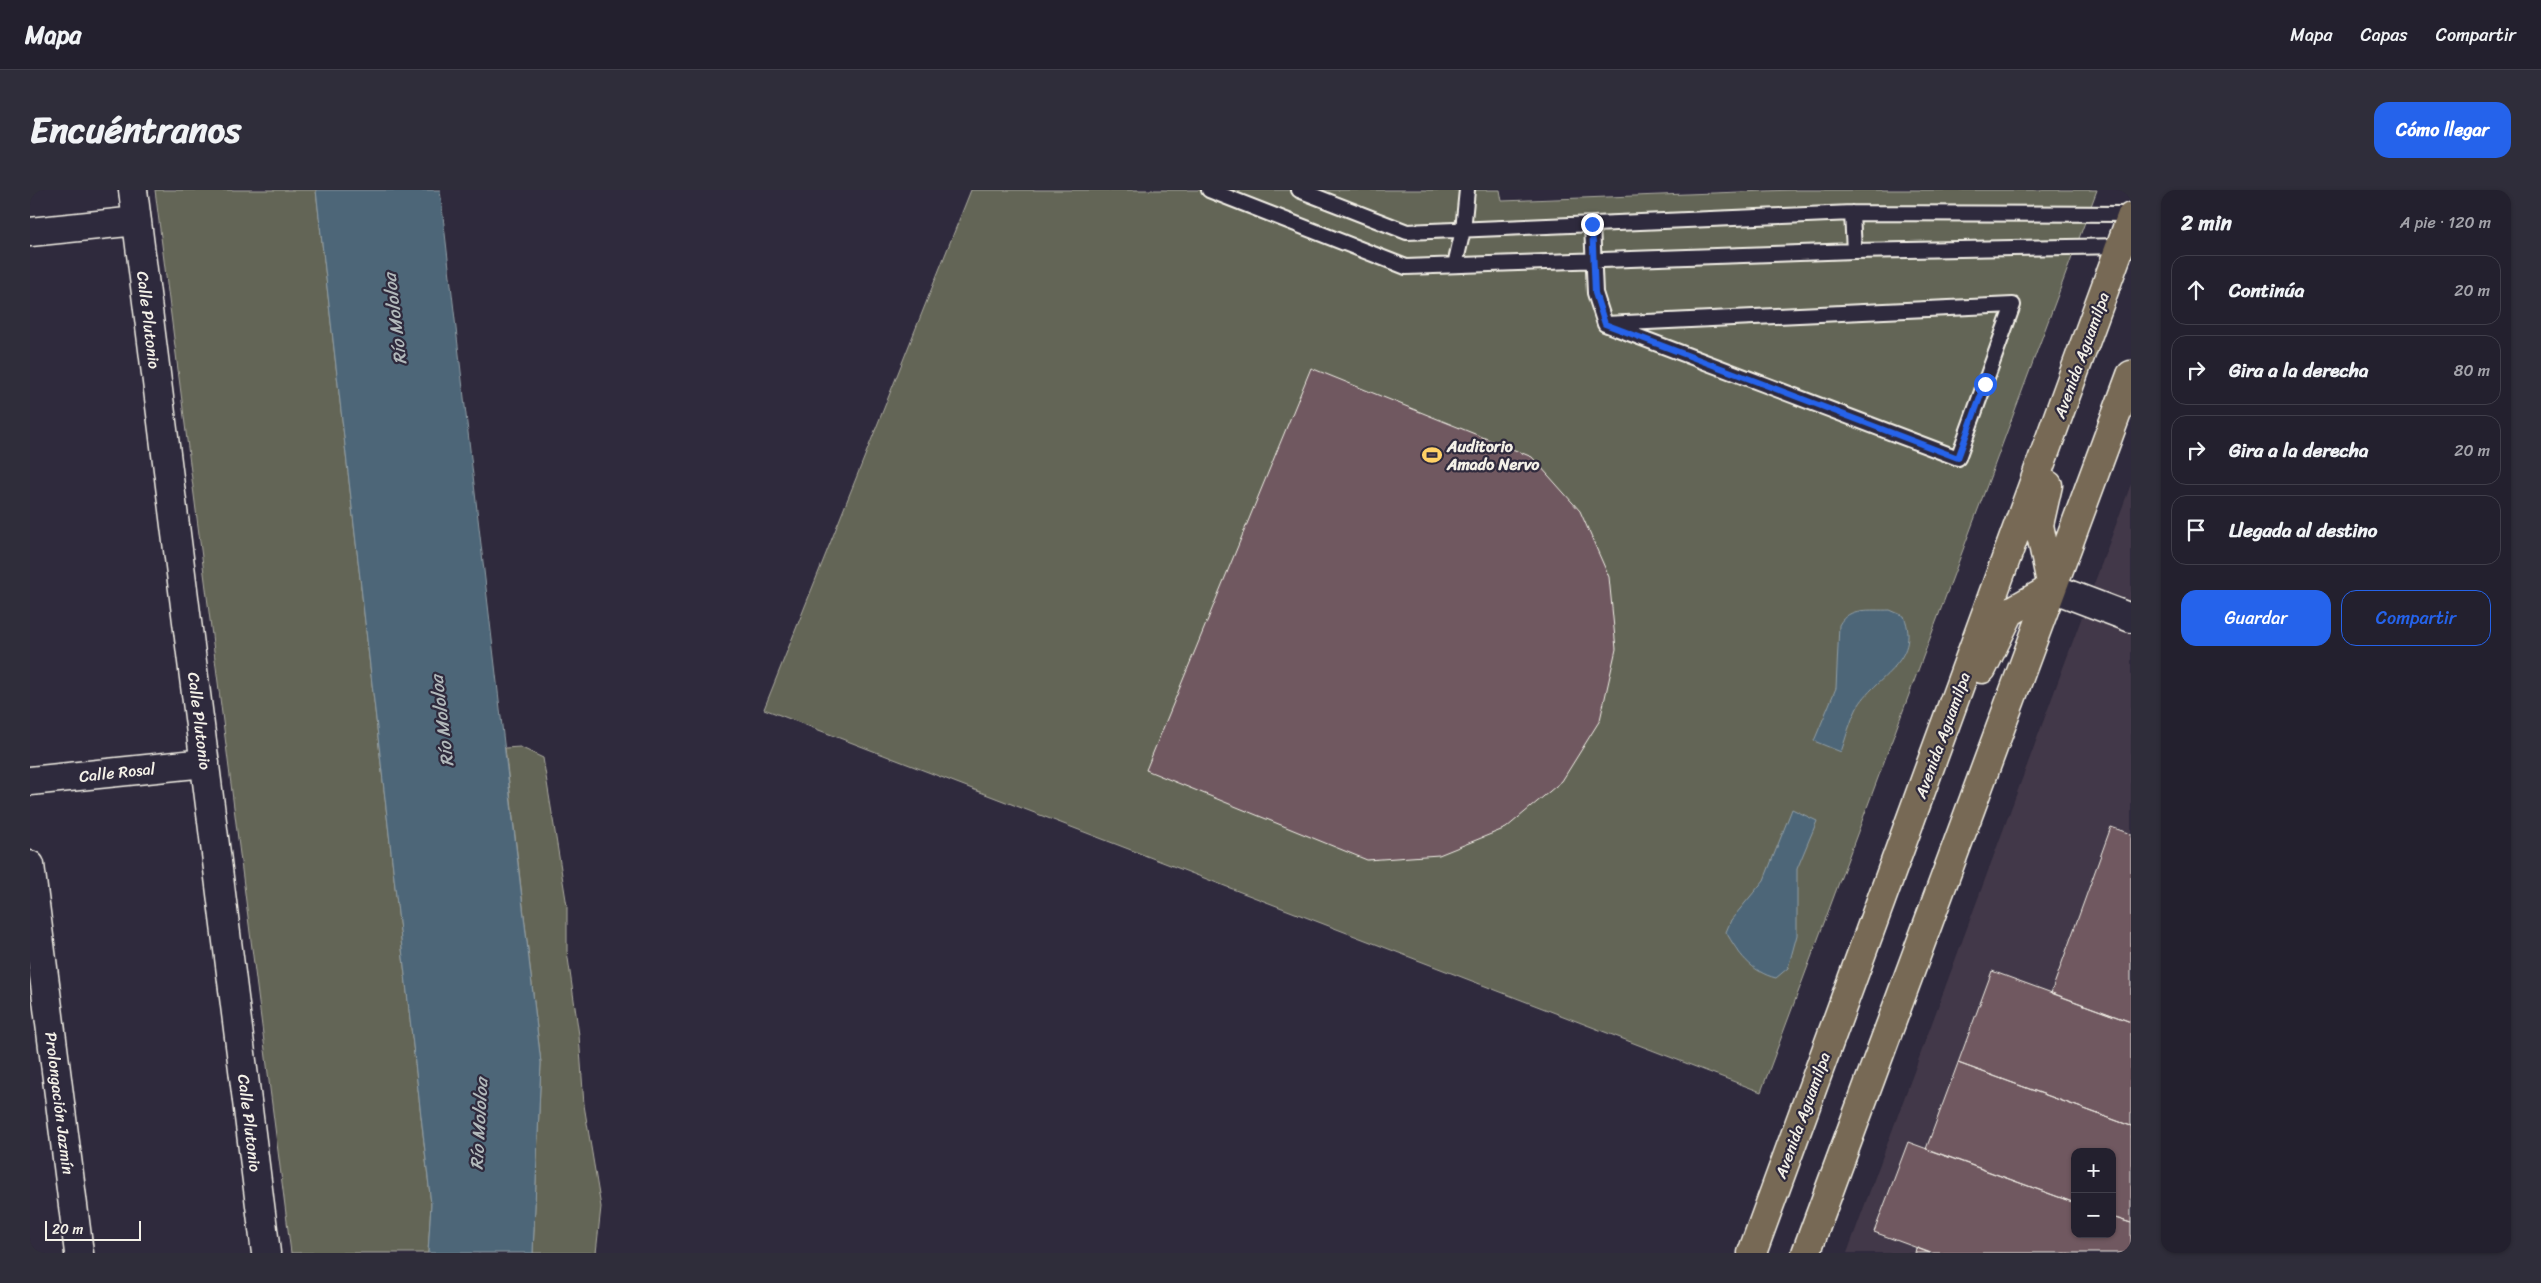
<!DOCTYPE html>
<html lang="es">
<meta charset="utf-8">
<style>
:root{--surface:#23202e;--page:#2f2d3a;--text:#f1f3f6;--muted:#a3a3aa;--line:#403e4a;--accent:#2563eb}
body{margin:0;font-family:Sriracha,sans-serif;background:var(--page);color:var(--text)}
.controls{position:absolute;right:15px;bottom:15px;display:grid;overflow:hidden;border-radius:10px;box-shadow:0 1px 4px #0004}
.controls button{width:45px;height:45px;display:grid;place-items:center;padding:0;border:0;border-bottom:1px solid var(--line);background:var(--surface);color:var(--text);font:25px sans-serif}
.scale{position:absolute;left:15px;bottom:12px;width:96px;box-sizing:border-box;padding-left:5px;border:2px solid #f4f1e8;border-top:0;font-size:14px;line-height:18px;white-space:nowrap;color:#f4f1e8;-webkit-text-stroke:4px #2f2a3d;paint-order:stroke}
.stop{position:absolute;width:15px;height:15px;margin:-11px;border:4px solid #2563eb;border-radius:50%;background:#fff}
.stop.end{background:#2563eb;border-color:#fff;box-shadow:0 1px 5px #0008}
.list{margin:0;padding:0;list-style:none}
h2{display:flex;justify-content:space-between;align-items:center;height:65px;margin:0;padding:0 20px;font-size:21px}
h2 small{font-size:16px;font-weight:400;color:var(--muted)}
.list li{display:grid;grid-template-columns:32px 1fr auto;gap:15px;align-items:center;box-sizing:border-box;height:70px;margin:0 10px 10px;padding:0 10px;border:1px solid var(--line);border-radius:15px}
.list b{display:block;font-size:19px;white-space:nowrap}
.list em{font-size:16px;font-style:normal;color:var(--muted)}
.actions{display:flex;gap:10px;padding:15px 20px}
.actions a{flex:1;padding:11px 0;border:1px solid var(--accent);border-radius:15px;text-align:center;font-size:18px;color:var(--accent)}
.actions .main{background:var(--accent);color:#fff}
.icon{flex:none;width:28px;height:28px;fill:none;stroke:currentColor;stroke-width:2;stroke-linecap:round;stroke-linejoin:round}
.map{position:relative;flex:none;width:2101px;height:1063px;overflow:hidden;border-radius:15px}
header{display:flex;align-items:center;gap:30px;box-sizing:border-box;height:70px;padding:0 25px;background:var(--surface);border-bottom:1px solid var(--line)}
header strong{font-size:24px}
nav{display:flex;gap:28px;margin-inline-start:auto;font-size:18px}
.intro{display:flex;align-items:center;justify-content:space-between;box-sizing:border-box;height:120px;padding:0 30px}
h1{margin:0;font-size:35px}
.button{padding:12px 22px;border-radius:15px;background:var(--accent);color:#fff;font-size:18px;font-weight:700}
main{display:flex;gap:30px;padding:0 30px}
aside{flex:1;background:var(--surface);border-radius:15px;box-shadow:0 1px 4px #0004}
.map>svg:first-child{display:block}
.built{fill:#423848;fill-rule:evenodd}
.green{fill:#636557;stroke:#acaba0}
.water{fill:#4e6678;stroke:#909ea5}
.building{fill:#6f5861;stroke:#f4f1e8}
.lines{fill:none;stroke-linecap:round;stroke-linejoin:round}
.lane-casing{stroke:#f4f1e8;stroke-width:18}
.street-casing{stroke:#f4f1e8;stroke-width:31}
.primary-casing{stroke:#f4f1e8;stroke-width:31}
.lane{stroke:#2f2a3d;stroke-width:14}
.street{stroke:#2f2a3d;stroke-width:28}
.primary{stroke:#776954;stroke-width:28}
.route{stroke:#2563eb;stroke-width:6}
.labels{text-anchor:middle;stroke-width:4.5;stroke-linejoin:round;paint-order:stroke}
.street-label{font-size:16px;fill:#f4f1e8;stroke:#2f2a3d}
.poi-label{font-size:16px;font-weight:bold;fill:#f4f1e8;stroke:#2f2a3d;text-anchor:start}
.water-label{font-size:18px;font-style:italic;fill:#b2b9bb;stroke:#2f2a3d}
</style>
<header>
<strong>Mapa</strong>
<nav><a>Mapa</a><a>Capas</a><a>Compartir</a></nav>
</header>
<div class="intro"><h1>Encuéntranos</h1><a class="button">Cómo llegar</a></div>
<main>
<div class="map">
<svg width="2101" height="1063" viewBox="0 0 2101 1063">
<rect width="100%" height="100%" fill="#2f2a3d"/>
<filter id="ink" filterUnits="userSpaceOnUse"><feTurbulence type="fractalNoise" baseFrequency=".02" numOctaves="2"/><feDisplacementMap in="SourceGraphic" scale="10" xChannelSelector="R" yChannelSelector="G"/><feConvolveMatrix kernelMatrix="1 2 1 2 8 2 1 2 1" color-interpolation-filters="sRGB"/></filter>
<g filter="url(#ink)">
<!-- built -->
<path class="built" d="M2101,294V1063H1817ZM2045,962H2082V1044H2045Z"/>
<!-- green -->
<path class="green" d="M125,0H286L401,1014L398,1063H261Z
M941,0H1470L1472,11L1763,0H2067L1731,902L734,519Z
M490,557L513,568L537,716V761L549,845L554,915L571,1017L566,1063H503L511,873L475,558Z"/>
<!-- water -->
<path class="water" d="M286,0H410L511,873L503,1063H398L401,1014Z
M1860,420L1874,426C1892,472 1845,486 1827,518C1820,531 1816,548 1811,562L1784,551L1806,498L1809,435C1819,416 1840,421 1860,420Z
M1762,619L1787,631L1767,679V745L1758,778L1746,788C1721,782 1708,763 1696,742L1701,730L1734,690Z"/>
<!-- building -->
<path class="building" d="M1281,178L1502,267L1550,321L1579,387L1586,459L1570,530L1532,591L1476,638L1409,665L1337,670L1116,580Z
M2081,637L2101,644V832L2021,803Z
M1962,781L2101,832V936L1928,873Z
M1928,873L2101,936V1033L2082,1027V962H2045V1013L1896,959Z
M1878,952L2045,1013V1044H2082V1027L2101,1033V1063H1901L1844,1042Z
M1886,1058L1900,1063H1885Z"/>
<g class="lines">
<defs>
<path id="lane" d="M1179,0L1376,77L1824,61L2094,56
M1269,0L1377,42L1822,23L2101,24
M1822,23L1824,61
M1562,34L1565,103L1575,134
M1425,75L1433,40L1437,0
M1983,115L1928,268L1575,134Z"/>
<path id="street" d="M103,0L236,1063
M0,42L107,31
M2022,398L2101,428
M0,591L175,573
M0,675L49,1063"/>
<path id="primary" d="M1952,479L1980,422L2022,398L2009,335L2018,295
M1722,1063L2101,27
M1776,1063L2101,185"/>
</defs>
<!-- lane casing -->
<use href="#lane" class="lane-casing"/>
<!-- street casing -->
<use href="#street" class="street-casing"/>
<!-- primary casing -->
<use href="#primary" class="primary-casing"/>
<!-- lane -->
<use href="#lane" class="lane"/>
<!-- street -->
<use href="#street" class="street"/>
<!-- primary -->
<use href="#primary" class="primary"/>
</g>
</g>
<g class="lines" filter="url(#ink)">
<!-- route -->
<path class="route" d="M1562,34L1565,103L1575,134L1928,268L1955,194"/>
</g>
<!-- icons -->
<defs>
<symbol id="stadium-bare" viewBox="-9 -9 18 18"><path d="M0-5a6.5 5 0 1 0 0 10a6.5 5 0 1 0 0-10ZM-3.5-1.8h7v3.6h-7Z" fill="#ffd166" stroke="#2f2a3d" stroke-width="2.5" paint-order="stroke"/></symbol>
</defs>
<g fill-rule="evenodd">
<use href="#stadium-bare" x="1388" y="251" width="28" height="28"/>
</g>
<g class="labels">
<!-- street labels -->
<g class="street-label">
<text transform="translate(119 130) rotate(83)" y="6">Calle Plutonio</text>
<text transform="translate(2051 165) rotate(-70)" y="6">Avenida Aguamilpa</text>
<text transform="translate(170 531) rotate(83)" y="6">Calle Plutonio</text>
<text transform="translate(1912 545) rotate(-70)" y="6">Avenida Aguamilpa</text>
<text transform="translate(87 582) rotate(-6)" y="6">Calle Rosal</text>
<text transform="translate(30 913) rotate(83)" y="6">Prolongación Jazmín</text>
<text transform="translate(1772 925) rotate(-70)" y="6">Avenida Aguamilpa</text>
<text transform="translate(220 933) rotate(83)" y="6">Calle Plutonio</text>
</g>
<!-- poi labels -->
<g class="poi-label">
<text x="1417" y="262">Auditorio<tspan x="1417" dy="18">Amado Nervo</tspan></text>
</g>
<!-- water labels -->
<g class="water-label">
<text transform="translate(365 129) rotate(-97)" y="6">Río Mololoa</text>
<text transform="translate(412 531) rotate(-97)" y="6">Río Mololoa</text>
<text transform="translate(449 934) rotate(-87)" y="6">Río Mololoa</text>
</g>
</g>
</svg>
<div class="controls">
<button>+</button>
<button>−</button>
</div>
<div class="scale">20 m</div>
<div class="stop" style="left:1955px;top:194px"></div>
<div class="stop end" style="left:1562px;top:34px"></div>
</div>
<aside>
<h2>2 min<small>A pie · 120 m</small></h2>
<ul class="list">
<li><svg class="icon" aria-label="ahead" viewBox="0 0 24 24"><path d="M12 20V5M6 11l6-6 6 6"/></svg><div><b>Continúa</b></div><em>20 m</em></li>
<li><svg class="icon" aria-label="right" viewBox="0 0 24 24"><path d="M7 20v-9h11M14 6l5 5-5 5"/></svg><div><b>Gira a la derecha</b></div><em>80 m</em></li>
<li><svg class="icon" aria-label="right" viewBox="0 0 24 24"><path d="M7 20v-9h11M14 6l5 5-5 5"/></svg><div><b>Gira a la derecha</b></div><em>20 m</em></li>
<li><svg class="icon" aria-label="arrive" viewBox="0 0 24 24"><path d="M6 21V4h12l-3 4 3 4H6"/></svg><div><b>Llegada al destino</b></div></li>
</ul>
<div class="actions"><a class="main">Guardar</a><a>Compartir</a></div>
</aside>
</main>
